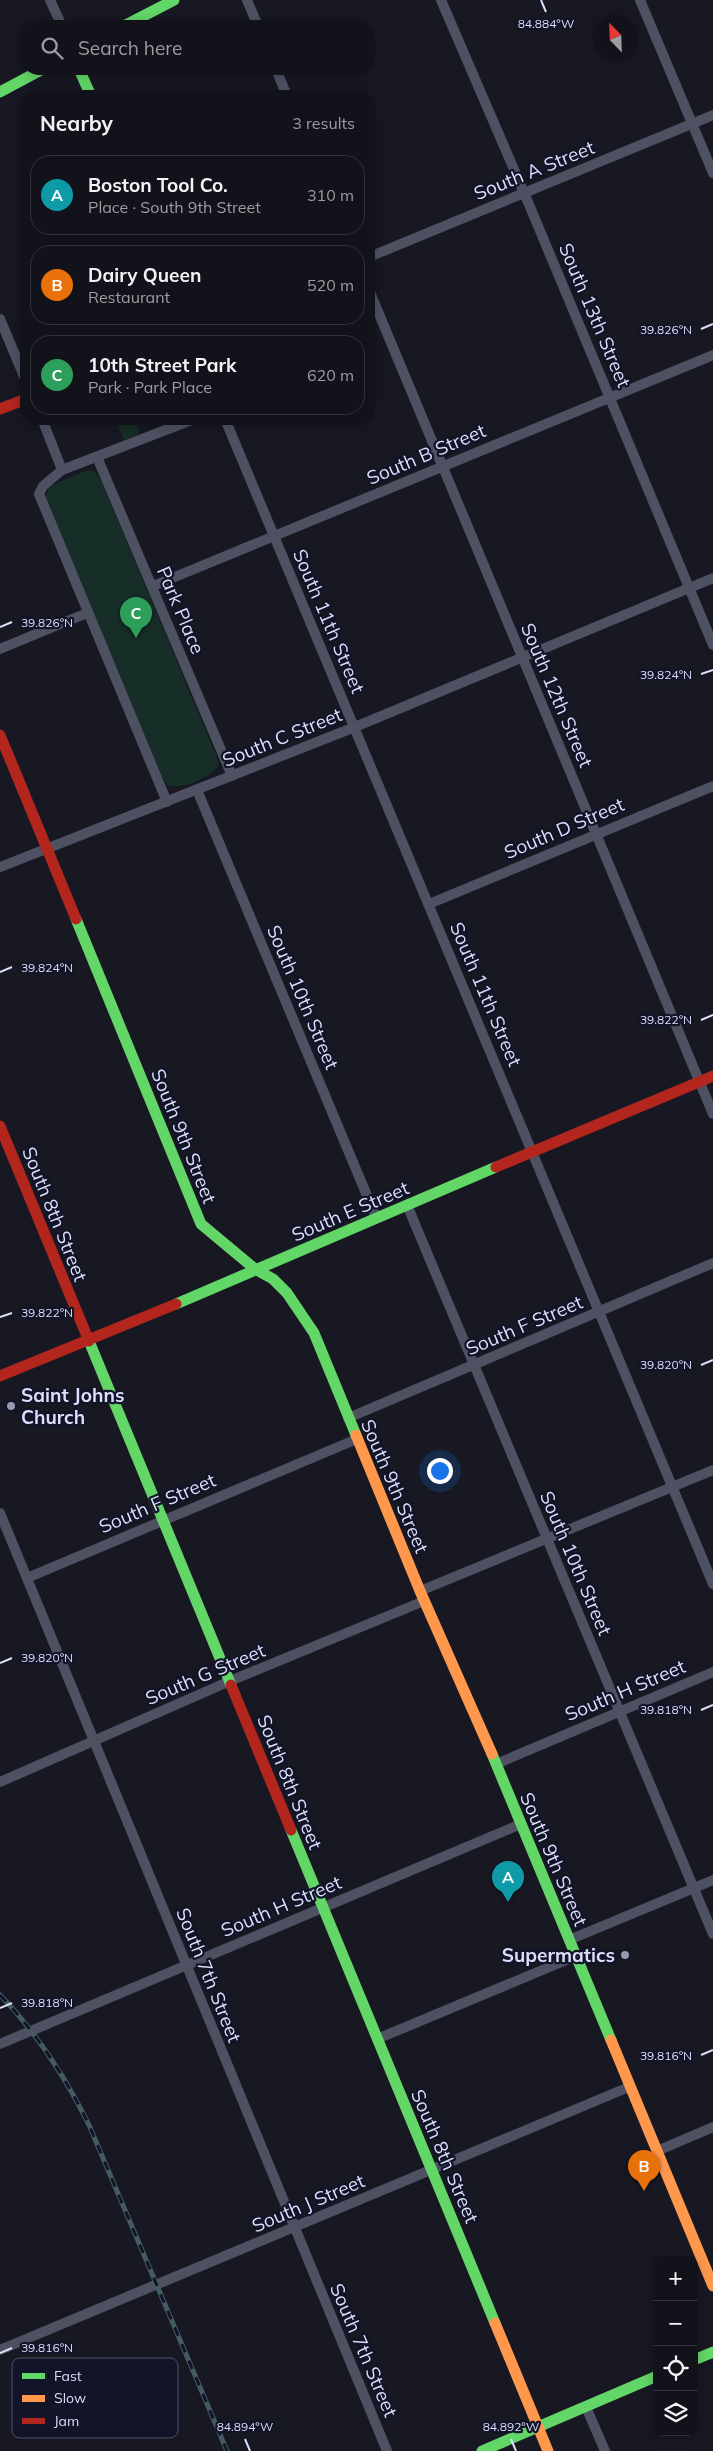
<!DOCTYPE html>
<meta charset="utf-8">
<style>
:root{--surface:#11121a;--page:#1e2027;--text:#f1f3f6;--muted:#9c9ea2;--line:#303239;--accent:#ea580c}
body{margin:0;font-family:Mulish,sans-serif;background:var(--page);color:var(--text)}
.controls{position:absolute;right:15px;bottom:15px;display:grid;overflow:hidden;border-radius:10px;box-shadow:0 2px 12px #0003}
.controls button{width:45px;height:45px;display:grid;place-items:center;padding:0;border:0;border-bottom:1px solid var(--line);background:var(--surface);color:var(--text);font:25px sans-serif}
.compass{position:absolute;left:593px;top:15px;width:45px;height:45px;border-radius:50%;background:var(--surface);box-shadow:0 2px 12px #0003;rotate:337deg}
.you{position:absolute;left:439px;top:1470px;width:18px;height:18px;margin:-12px;border:4px solid #fff;border-radius:50%;background:#1a73e8;box-shadow:0 0 0 8px #1a73e833}
.badge{display:grid;place-items:center;width:32px;height:32px;border-radius:50%;background:var(--accent);color:#fff;font-size:16px;font-weight:700}
.pin{position:absolute;translate:-50% -41px;filter:drop-shadow(0 1px 2px #0008)}
.pin::after{content:'';position:absolute;top:26px;width:18px;height:15px;background:inherit;clip-path:polygon(0 0,100% 0,50% 100%)}
.list{margin:0;padding:0;list-style:none}
h2{display:flex;justify-content:space-between;align-items:center;height:65px;margin:0;padding:0 20px;font-size:21px}
h2 small{font-size:16px;font-weight:400;color:var(--muted)}
.list li{display:grid;grid-template-columns:32px 1fr auto;gap:15px;align-items:center;box-sizing:border-box;height:80px;margin:0 10px 10px;padding:0 10px;border:1px solid var(--line);border-radius:20px}
.list b{display:block;font-size:19px;white-space:nowrap}
.list p{margin:0;font-size:16px;white-space:nowrap;color:var(--muted)}
.list em{font-size:16px;font-style:normal;color:var(--muted)}
.icon{flex:none;width:28px;height:28px;fill:none;stroke:currentColor;stroke-width:2;stroke-linecap:round;stroke-linejoin:round}
.map{position:relative;flex:none;width:713px;height:2451px;overflow:hidden}
.search{position:absolute;background:var(--surface);box-shadow:0 2px 12px #0003;left:20px;top:20px;width:355px;height:55px;display:flex;align-items:center;gap:12px;box-sizing:border-box;padding:0 18px;border-radius:20px;color:var(--muted);font-size:19px}
.panel{position:absolute;background:var(--surface);box-shadow:0 2px 12px #0003;left:20px;top:90px;width:355px;height:335px;border-radius:20px}
.map>svg:first-child{display:block}
.green{fill:#162d28}
.lines{fill:none;stroke-linecap:round;stroke-linejoin:round}
.street{stroke:#4d5162;stroke-width:10}
.fast{stroke:#63d668;stroke-width:11}
.slow{stroke:#ff974d;stroke-width:11}
.jam{stroke:#b3261e;stroke-width:11}
.rail-casing{stroke:#455b63;stroke-width:5}
.rail{stroke:#121427;stroke-width:3;stroke-dasharray:9;stroke-linecap:butt}
.ticks{fill:none;stroke:#dcdffc;stroke-width:2}
.poi-dot{fill:#9799b0;stroke:#121427;stroke-width:2}
.labels{text-anchor:middle;stroke-width:4.5;stroke-linejoin:round;paint-order:stroke}
.street-label{font-size:19px;fill:#dcdffc;stroke:#121427}
.poi-label{font-size:19px;font-weight:bold;fill:#dcdffc;stroke:#121427;text-anchor:start}
.key{fill:#121427;stroke:#4f5167;stroke-width:1}
.key-label{font-size:14px;fill:#dcdffc}
.ticks-label{font-size:12px;text-anchor:middle;fill:#dcdffc;stroke:#121427;stroke-width:4.5;stroke-linejoin:round;paint-order:stroke}
</style>
<div class="map">
<svg width="713" height="2451" viewBox="0 0 713 2451">
<rect width="100%" height="100%" fill="#171822"/>
<!-- green -->
<path class="green" d="M115,419H134L139,430L138,434L124,440Z
M88,470L95,472L101,480L218,760L219,764C213,777 180,791 167,785L162,776L45,498L50,486Z"/>
<g class="lines">
<!-- street -->
<path class="street" d="M50,0L62,26
M247,0L258,26
M441,0L528,202L713,645
M640,0L713,173
M276,69L287,96
M369,257L713,115
M369,290L713,1114
M0,319L26,381
M42,419L62,470
M225,419L713,1584
M97,457L232,776
M153,586L713,355
M0,649L87,613
M197,790L376,1217
M167,802L39,494L43,486L62,470L194,419
M0,867L355,727L713,578
M429,904L713,786
M407,1205L713,1934
M348,1418L713,1263
M0,1513L387,2451
M27,1578L357,1439
M420,1591L713,1470
M496,1764L713,1672
M0,1782L230,1681L424,1601
M569,1940L713,1880
M377,2039L576,1956
M0,2044L521,1824
M657,2151L713,2127
M0,2350L629,2087
M586,2407L605,2451"/>
<!-- fast -->
<path class="fast" d="M124,26L174,0
M79,69L91,96
M0,92L43,69
M76,919L201,1224L255,1269L273,1279L287,1293L314,1333L356,1435
M176,1304L496,1167
M89,1341L231,1685
M492,1754L611,2040
M291,1830L495,2323
M694,2360L713,2352
M482,2451L657,2376"/>
<!-- slow -->
<path class="slow" d="M356,1435L420,1591L492,1754
M611,2040L713,2286
M495,2323L548,2451"/>
<!-- jam -->
<path class="jam" d="M0,409L26,399
M0,735L76,919
M0,1126L89,1341
M496,1167L713,1076
M0,1376L176,1304
M231,1685L291,1830"/>
<defs>
<path id="rail" d="M0,1995C37,2033 66,2078 89,2125L227,2451"/>
</defs>
<!-- rail casing -->
<use href="#rail" class="rail-casing"/>
<!-- rail -->
<use href="#rail" class="rail"/>
</g>
<!-- ticks -->
<path class="ticks" d="M541,0L546,12M701,329L713,324M0,627L12,622M701,674L713,670M0,972L12,967M701,1020L713,1015M0,1317L12,1313M701,1365L713,1360M0,1663L12,1658M701,1710L713,1705M0,2008L12,2003M701,2055L713,2050M0,2353L12,2348M245,2439L250,2451M511,2439L516,2451"/>
<!-- markers -->
<g class="poi-dot">
<circle cx="11" cy="1406" r="5"/>
<circle cx="625" cy="1955" r="5"/>
</g>
<g class="labels">
<!-- street labels -->
<g class="street-label">
<text transform="translate(534 170) rotate(-22)" y="7">South A Street</text>
<text transform="translate(595 315) rotate(67)" y="7">South 13th Street</text>
<text transform="translate(426 454) rotate(-23)" y="7">South B Street</text>
<text transform="translate(181 610) rotate(67)" y="7">Park Place</text>
<text transform="translate(329 621) rotate(67)" y="7">South 11th Street</text>
<text transform="translate(557 695) rotate(67)" y="7">South 12th Street</text>
<text transform="translate(282 737) rotate(-22)" y="7">South C Street</text>
<text transform="translate(564 828) rotate(-23)" y="7">South D Street</text>
<text transform="translate(486 994) rotate(67)" y="7">South 11th Street</text>
<text transform="translate(303 997) rotate(67)" y="7">South 10th Street</text>
<text transform="translate(184 1136) rotate(68)" y="7">South 9th Street</text>
<text transform="translate(350 1211) rotate(-23)" y="7">South E Street</text>
<text transform="translate(55 1214) rotate(68)" y="7">South 8th Street</text>
<text transform="translate(524 1325) rotate(-23)" y="7">South F Street</text>
<text transform="translate(395 1486) rotate(67)" y="7">South 9th Street</text>
<text transform="translate(157 1503) rotate(-23)" y="7">South F Street</text>
<text transform="translate(576 1563) rotate(67)" y="7">South 10th Street</text>
<text transform="translate(205 1674) rotate(-23)" y="7">South G Street</text>
<text transform="translate(625 1690) rotate(-23)" y="7">South H Street</text>
<text transform="translate(290 1782) rotate(68)" y="7">South 8th Street</text>
<text transform="translate(554 1859) rotate(67)" y="7">South 9th Street</text>
<text transform="translate(281 1906) rotate(-23)" y="7">South H Street</text>
<text transform="translate(209 1975) rotate(68)" y="7">South 7th Street</text>
<text transform="translate(445 2156) rotate(67)" y="7">South 8th Street</text>
<text transform="translate(308 2203) rotate(-23)" y="7">South J Street</text>
<text transform="translate(364 2350) rotate(67)" y="7">South 7th Street</text>
</g>
<!-- poi labels -->
<g class="poi-label">
<text x="21" y="1402">Saint Johns<tspan x="21" dy="22">Church</tspan></text>
<text x="615" y="1962" text-anchor="end">Supermatics</text>
</g>
</g>
<!-- legend -->
<rect x="12" y="2358" width="166" height="80" rx="8" class="key"/>
<rect x="22" y="2373" width="23" height="6" fill="#63d668"/>
<rect x="22" y="2395" width="23" height="7" fill="#ff974d"/>
<rect x="22" y="2418" width="23" height="6" fill="#b3261e"/>
<g class="key-label">
<text x="54" y="2381">Fast</text>
<text x="54" y="2403">Slow</text>
<text x="54" y="2426">Jam</text>
</g>
<g class="ticks-label">
<text x="546" y="28">84.884°W</text>
<text x="666" y="334">39.826°N</text>
<text x="47" y="627">39.826°N</text>
<text x="666" y="679">39.824°N</text>
<text x="47" y="972">39.824°N</text>
<text x="666" y="1024">39.822°N</text>
<text x="47" y="1317">39.822°N</text>
<text x="666" y="1369">39.820°N</text>
<text x="47" y="1662">39.820°N</text>
<text x="666" y="1714">39.818°N</text>
<text x="47" y="2007">39.818°N</text>
<text x="666" y="2060">39.816°N</text>
<text x="47" y="2352">39.816°N</text>
<text x="245" y="2431">84.894°W</text>
<text x="511" y="2431">84.892°W</text>
</g>
</svg>
<div class="controls">
<button>+</button>
<button>−</button>
<button><svg class="icon" aria-label="locate" viewBox="0 0 24 24"><circle cx="12" cy="12" r="6"/><path d="M12 2v4M12 18v4M2 12h4M18 12h4"/></svg></button>
<button><svg class="icon" aria-label="layers" viewBox="0 0 24 24"><path d="M12 4l9 5-9 5-9-5zM3 14l9 5 9-5"/></svg></button>
</div>
<svg class="compass" viewBox="-18 -18 36 36"><path d="M0-13l5 13h-10z" fill="#e53935"/><path d="M0 13l5-13h-10z" fill="#9c9ea2"/></svg>
<div class="you"></div>
<div class="pin badge" style="left:508px;top:1902px;background:#0f9aa8">A</div>
<div class="pin badge" style="left:644px;top:2191px;background:#e8710a">B</div>
<div class="pin badge" style="left:136px;top:638px;background:#2e9e5b">C</div>
<div class="search"><svg class="icon" aria-label="search" viewBox="0 0 24 24"><circle cx="10" cy="10" r="6"/><path d="M15 15l6 6"/></svg>Search here</div>
<section class="panel">
<h2>Nearby<small>3 results</small></h2>
<ul class="list">
<li><span class="badge" style="background:#0f9aa8">A</span><div><b>Boston Tool Co.</b><p>Place · South 9th Street</p></div><em>310 m</em></li>
<li><span class="badge" style="background:#e8710a">B</span><div><b>Dairy Queen</b><p>Restaurant</p></div><em>520 m</em></li>
<li><span class="badge" style="background:#2e9e5b">C</span><div><b>10th Street Park</b><p>Park · Park Place</p></div><em>620 m</em></li>
</ul>
</section>
</div>
